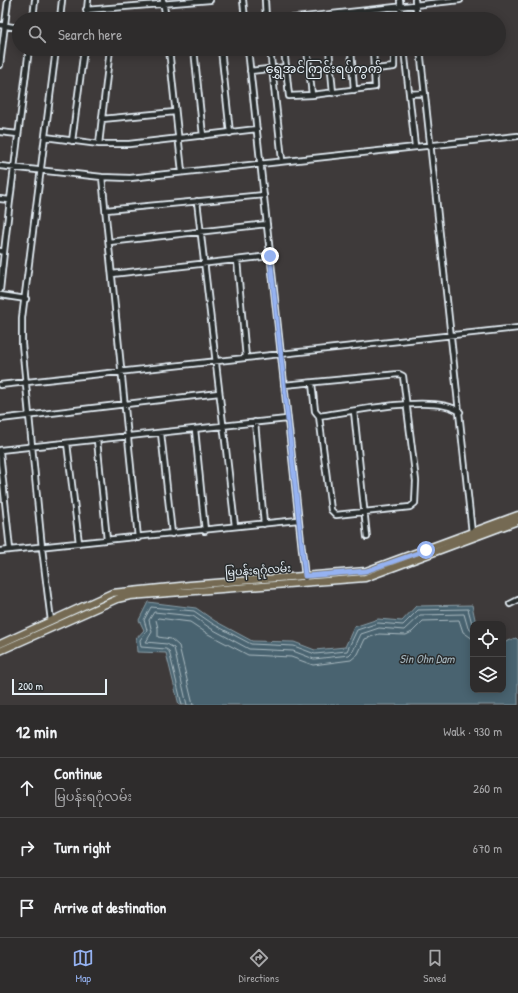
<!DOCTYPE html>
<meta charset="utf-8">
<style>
:root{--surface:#2e2c2c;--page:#363434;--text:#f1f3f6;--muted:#a7a7a9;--line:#494848;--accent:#95b2f1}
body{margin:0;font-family:"Patrick Hand","Noto Sans Myanmar",sans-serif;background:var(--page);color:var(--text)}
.controls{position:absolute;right:12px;bottom:12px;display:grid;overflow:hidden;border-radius:8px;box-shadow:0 2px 10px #0003}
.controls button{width:36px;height:36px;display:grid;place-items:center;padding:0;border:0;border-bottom:1px solid var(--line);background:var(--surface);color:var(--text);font:20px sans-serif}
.scale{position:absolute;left:12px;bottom:10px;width:95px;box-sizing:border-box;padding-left:4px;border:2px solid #e8f1f8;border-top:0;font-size:11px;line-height:14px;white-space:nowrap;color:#e8f1f8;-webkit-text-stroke:3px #2a2d2e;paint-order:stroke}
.stop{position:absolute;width:12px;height:12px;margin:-9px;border:3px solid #95b2f1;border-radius:50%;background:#fff}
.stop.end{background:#95b2f1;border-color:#fff;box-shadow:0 1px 4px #0008}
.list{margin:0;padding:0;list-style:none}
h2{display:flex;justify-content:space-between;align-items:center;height:52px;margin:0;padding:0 16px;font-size:17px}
h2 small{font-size:13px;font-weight:400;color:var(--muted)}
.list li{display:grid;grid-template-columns:26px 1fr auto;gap:12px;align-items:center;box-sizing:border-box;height:60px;padding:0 16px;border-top:1px solid var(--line)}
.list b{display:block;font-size:15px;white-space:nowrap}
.list p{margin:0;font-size:13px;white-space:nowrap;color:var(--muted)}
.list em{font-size:13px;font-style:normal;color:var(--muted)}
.icon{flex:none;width:22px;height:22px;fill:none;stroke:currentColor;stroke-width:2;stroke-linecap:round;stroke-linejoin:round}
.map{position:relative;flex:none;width:518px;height:705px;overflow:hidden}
.search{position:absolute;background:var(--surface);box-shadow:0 2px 10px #0003;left:12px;right:12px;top:12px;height:44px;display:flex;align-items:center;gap:10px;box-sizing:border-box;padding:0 14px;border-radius:22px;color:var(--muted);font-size:15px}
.sheet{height:232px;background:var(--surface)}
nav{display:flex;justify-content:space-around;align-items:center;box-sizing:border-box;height:56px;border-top:1px solid var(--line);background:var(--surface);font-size:11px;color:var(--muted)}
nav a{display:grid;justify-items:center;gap:2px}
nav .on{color:var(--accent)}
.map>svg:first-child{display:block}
.water{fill:#4a646f;stroke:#899ca6}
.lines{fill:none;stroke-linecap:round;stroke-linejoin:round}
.shore{stroke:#a9b9c1;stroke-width:1}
.minor-casing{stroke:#e8f1f8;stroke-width:8}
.major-casing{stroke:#e8f1f8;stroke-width:9}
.minor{stroke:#2a2d2e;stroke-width:4.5}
.major{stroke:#746b52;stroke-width:6}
.route{stroke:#95b2f1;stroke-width:5}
.labels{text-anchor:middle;stroke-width:3;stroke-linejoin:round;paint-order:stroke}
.street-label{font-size:11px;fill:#e8f1f8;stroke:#2a2d2e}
.water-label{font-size:12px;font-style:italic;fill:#a9b9c1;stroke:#2a2d2e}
.quarter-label{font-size:13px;fill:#e8f1f8;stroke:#2a2d2e}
</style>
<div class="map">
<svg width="518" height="705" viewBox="0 0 518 705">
<rect width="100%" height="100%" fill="#3e3a3a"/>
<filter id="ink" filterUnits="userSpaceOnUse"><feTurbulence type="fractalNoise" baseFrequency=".025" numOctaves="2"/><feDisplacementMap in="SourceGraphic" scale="8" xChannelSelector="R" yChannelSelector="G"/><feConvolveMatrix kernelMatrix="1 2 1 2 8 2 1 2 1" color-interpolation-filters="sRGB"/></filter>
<g filter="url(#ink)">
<!-- water -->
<path class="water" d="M148,602L196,608L215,621L252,641L294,642L315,650L345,647L354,627L378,619L402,621L416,606L472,605L476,624H473V690H503V643L516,638L518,640V705H179L166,653L137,652L136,639L144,630L139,620Z"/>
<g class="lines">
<!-- shore -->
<path class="shore" d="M182,705L169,651L166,649L141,647L140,640L147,630L144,620L151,607L194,611L213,624L251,644L294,646L315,654L347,651L357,630L378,623L403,625L418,610L468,609L473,627
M187,705L174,648L167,644L146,642L152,632L149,620L154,612L193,616L210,628L249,649L293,651L314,659L349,655L353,651L361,634L379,628L404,630L420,615L464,614L468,628L473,632
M193,705L179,646L171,639L158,637V628L156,620L158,618L190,622L208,634L248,655L291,657L313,665L351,660L358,654L365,639L379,634L406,635L412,632L423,621L459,620L463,632L473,639"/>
<defs>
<path id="minor" d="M163,0L166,19
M243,0L245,19
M265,0L266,19
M400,0L401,19
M415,0L417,19
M86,10L210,0
M33,19L35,0
M60,19L62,0
M86,19L88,0
M286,19L460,0
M0,25L19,28
M169,49L182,172
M194,49L203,136
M221,49L230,133
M248,49L305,578
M270,49L282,160
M329,49L333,93
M351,49L354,90
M404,49L415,146
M420,49L472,533
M0,65L8,0
M286,67L289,96L312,95L307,49
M375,69L394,67V49
M250,71L286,67L284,49
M409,94L425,93
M312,95L375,87L373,49
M102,119L175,112
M0,132L18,134
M45,137L99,144H129L257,129
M72,141L84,49
M99,144L110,49
M0,166L102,177L130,178L518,136
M102,177L138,538
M0,199L10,200L29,49
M197,201L235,526
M106,210L264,195
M109,242L267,224
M0,251L4,252L10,200
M237,260L246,358
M112,274L270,256
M0,290L4,252
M0,295L26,299
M312,383L315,411L319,416
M0,385L518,328
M284,385L399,374L403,376L416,481L415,503L410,507L336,515L331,510L319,416C349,412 437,393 460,412
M354,411L367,537
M0,419L219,393
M255,422L264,524
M195,429L205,531
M161,433L172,534
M97,440L107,540
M67,443L79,543
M0,450L287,419
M0,452L10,550
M0,551L298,520
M510,604L518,600
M51,621L42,548L22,344V318L56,49"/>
<path id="major" d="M0,644L112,593L190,585L366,571L518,515
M0,651L117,599L130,596L365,578L518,521"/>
</defs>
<!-- minor casing -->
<use href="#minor" class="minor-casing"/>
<!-- major casing -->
<use href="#major" class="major-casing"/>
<!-- minor -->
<use href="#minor" class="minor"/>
<!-- major -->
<use href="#major" class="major"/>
</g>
</g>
<g class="lines" filter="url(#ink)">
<!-- route -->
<path class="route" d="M270,256L305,576L366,571L426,550"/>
</g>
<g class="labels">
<!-- street labels -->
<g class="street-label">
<text transform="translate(258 570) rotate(-4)" y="4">မြပန်းရဂုံလမ်း</text>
</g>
<!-- water labels -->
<g class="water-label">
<text x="427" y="663">Sin Ohn Dam</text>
</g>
<!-- quarter labels -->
<g class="quarter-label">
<text x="324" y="73">ရွှေအင်ကြင်းရပ်ကွက်</text>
</g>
</g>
</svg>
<div class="controls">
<button><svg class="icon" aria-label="locate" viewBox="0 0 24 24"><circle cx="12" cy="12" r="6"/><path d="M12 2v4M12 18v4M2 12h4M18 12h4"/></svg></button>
<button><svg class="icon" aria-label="layers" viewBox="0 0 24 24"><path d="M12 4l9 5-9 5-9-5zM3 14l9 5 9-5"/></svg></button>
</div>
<div class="scale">200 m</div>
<div class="stop" style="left:426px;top:550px"></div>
<div class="stop end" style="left:270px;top:256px"></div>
<div class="search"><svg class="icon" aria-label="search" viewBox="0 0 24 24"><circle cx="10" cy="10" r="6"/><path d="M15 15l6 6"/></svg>Search here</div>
</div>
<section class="sheet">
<h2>12 min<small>Walk · 930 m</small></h2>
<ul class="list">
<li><svg class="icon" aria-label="ahead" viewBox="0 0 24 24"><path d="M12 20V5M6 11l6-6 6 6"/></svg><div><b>Continue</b><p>မြပန်းရဂုံလမ်း</p></div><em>260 m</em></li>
<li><svg class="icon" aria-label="right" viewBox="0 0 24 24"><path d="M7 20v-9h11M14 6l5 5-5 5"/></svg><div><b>Turn right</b></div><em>670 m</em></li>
<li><svg class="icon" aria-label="arrive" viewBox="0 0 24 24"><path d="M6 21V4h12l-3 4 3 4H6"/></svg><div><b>Arrive at destination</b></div></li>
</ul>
</section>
<nav>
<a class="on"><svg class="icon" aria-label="map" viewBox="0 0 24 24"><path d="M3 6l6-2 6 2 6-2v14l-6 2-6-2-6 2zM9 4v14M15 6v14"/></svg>Map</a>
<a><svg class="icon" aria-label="directions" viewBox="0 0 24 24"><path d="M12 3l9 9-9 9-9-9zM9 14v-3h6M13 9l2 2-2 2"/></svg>Directions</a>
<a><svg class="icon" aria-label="saved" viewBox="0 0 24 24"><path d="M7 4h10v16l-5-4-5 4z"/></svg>Saved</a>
</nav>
